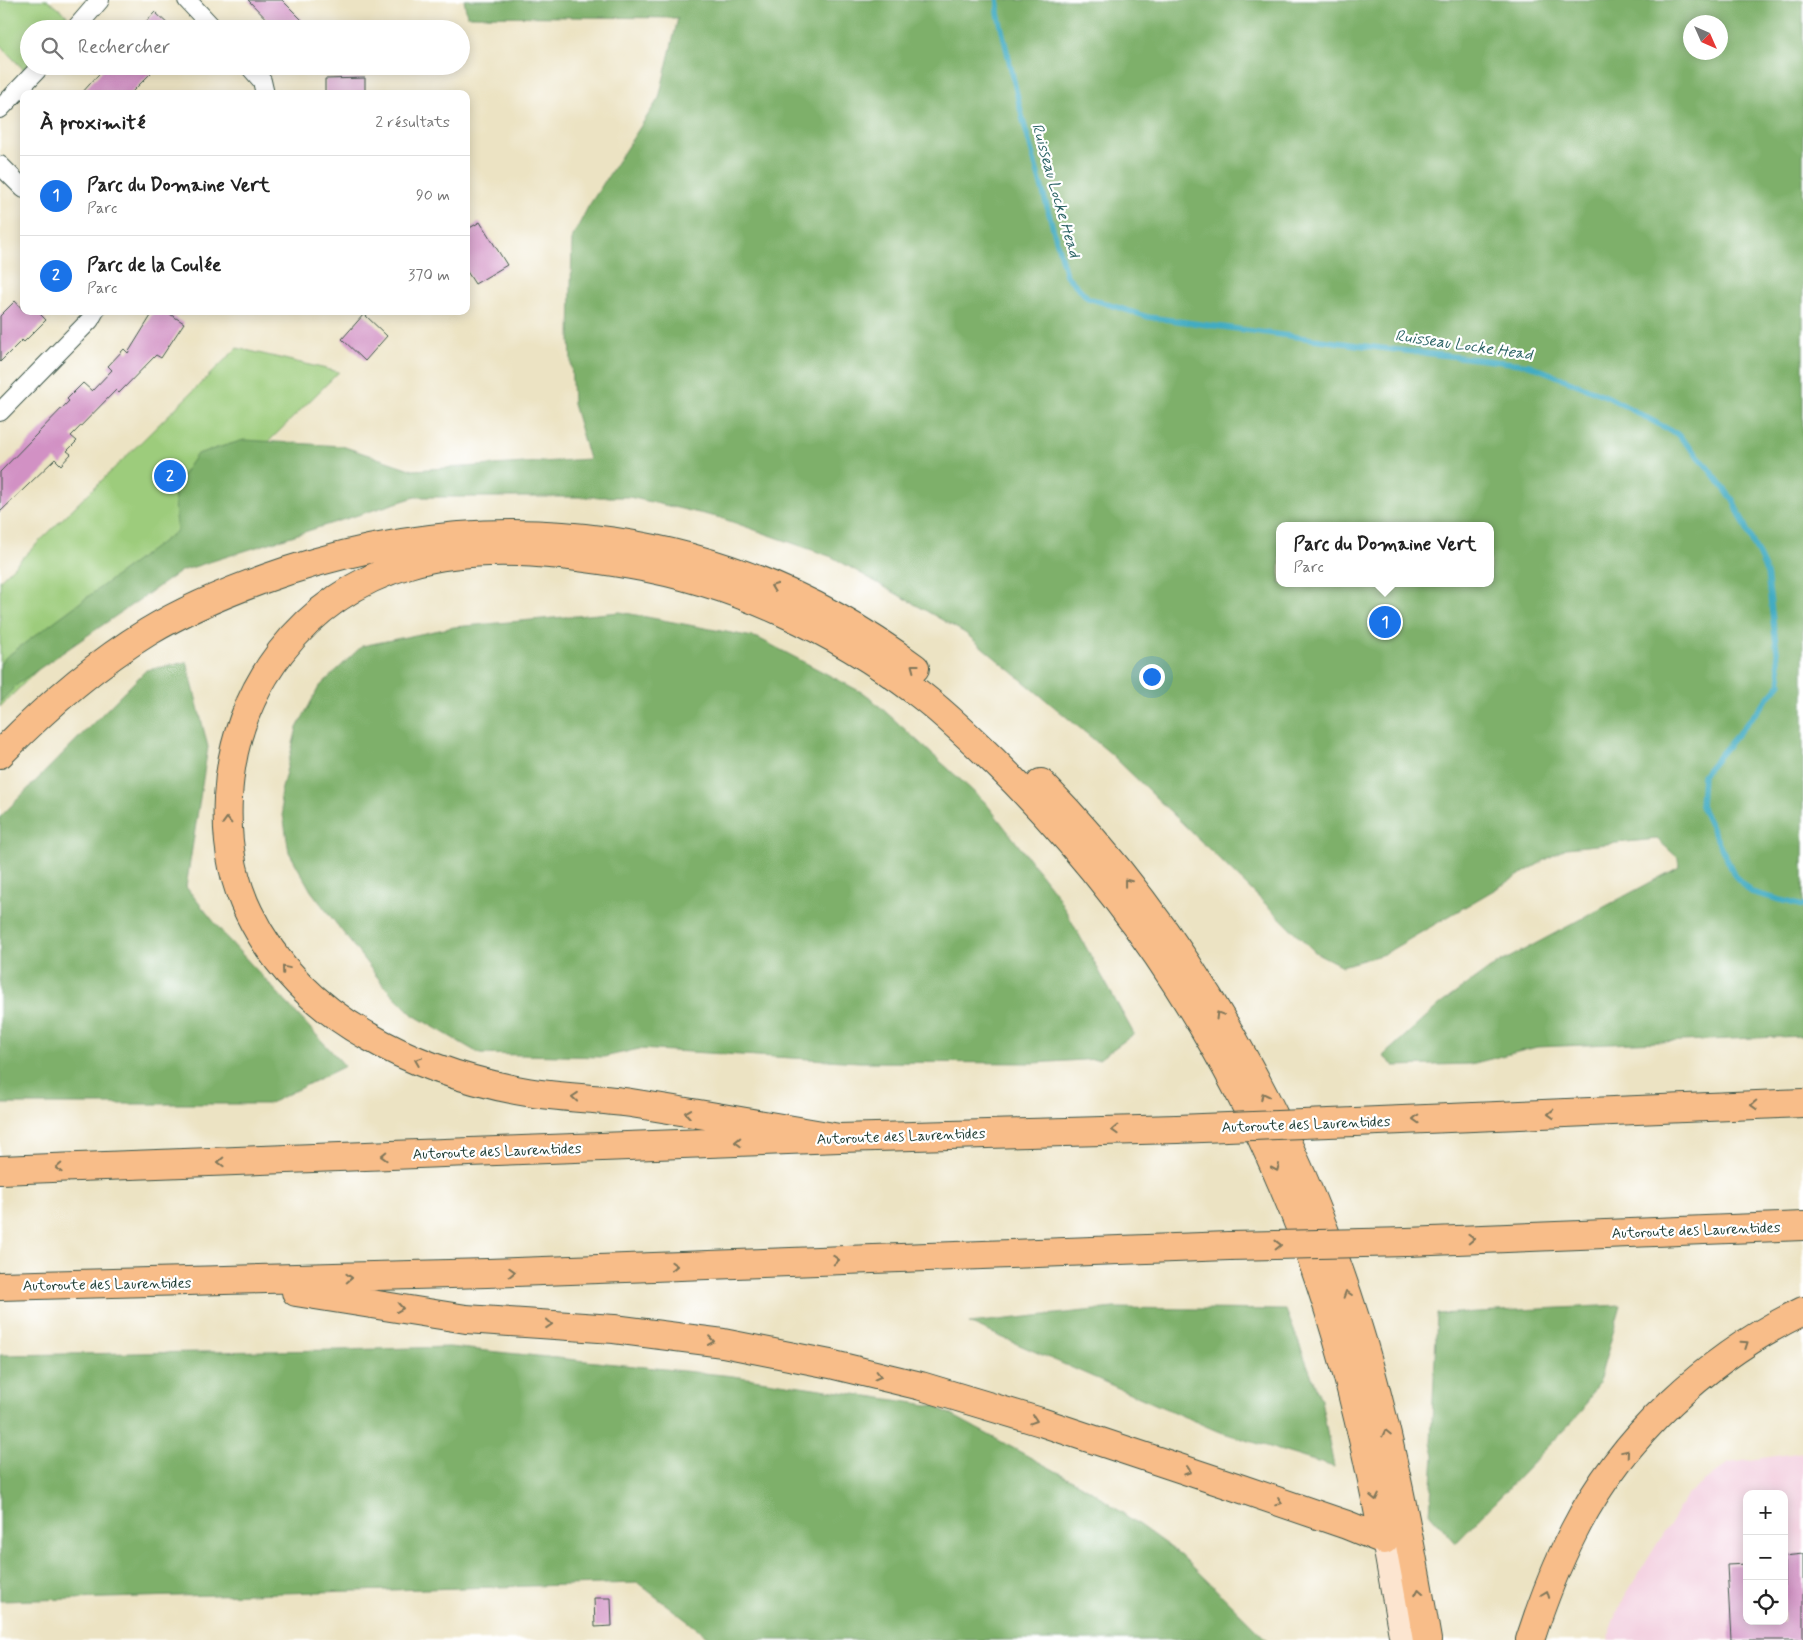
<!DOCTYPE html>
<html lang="fr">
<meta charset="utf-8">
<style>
:root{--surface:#fff;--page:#f2f2f2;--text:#222;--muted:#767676;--line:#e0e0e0;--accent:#1a73e8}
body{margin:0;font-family:Mynerve,sans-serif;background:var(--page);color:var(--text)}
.controls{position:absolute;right:15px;bottom:15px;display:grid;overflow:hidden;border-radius:10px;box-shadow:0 2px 12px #0003}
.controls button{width:45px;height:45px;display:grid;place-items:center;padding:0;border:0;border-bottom:1px solid var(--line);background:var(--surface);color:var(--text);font:25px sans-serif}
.compass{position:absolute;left:1683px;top:15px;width:45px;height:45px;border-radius:50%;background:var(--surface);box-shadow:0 2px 12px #0003;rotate:135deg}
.you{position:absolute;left:1151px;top:676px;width:18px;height:18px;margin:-12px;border:4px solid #fff;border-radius:50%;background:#1a73e8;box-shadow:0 0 0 8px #1a73e833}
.badge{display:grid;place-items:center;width:32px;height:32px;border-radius:50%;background:var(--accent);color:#fff;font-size:16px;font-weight:700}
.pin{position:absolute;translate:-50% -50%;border:2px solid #fff;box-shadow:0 1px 5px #0006}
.popup{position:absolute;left:1276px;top:522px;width:218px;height:65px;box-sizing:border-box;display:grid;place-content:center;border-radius:10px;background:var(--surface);filter:drop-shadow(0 1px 4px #0005);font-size:16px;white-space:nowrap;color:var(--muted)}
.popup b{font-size:19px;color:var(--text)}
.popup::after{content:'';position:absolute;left:50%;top:100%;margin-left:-10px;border:10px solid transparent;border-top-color:var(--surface)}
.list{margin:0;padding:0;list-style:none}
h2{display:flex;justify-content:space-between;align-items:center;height:65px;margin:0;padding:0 20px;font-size:21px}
h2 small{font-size:16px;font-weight:400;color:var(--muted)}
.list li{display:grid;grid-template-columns:32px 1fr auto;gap:15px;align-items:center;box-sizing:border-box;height:80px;padding:0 20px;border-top:1px solid var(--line)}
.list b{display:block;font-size:19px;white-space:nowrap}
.list p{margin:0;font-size:16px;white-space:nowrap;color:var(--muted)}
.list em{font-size:16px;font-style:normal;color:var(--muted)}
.icon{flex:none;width:28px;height:28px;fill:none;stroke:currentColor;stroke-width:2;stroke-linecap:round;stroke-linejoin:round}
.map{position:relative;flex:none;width:1803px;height:1640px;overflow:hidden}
.search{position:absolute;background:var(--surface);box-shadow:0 2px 12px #0003;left:20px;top:20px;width:450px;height:55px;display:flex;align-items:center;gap:12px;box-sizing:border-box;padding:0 18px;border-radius:28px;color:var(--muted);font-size:19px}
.panel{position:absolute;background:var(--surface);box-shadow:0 2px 12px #0003;left:20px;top:90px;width:450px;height:225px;border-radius:10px}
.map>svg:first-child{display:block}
.built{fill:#f3cfdf;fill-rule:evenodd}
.green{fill:#9dcc7b;stroke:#5e8458}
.forest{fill:#7eb06b;stroke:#4e7650;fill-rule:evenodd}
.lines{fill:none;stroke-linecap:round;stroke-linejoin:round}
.stream{stroke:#43acc2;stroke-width:5.5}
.building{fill:#d291c4}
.street-casing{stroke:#3e5649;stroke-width:20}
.secondary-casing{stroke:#3e5649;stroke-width:26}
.highway-casing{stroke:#3e5649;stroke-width:30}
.street{stroke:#fff;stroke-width:18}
.secondary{stroke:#fce5d0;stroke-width:24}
.highway{stroke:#f8bd89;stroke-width:28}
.highway-bridge-casing{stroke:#3e5649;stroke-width:30;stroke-linecap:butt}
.highway-bridge{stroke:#f8bd89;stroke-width:28}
.oneway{stroke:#81775a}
.labels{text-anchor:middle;stroke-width:4.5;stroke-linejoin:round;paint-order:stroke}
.street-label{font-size:15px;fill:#1f3d34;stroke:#fff}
.water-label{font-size:16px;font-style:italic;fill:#2c6466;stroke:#fff}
</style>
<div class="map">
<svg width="1803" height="1640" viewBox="0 0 1803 1640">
<rect width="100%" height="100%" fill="#fff"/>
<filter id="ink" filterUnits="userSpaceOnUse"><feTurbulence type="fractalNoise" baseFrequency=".02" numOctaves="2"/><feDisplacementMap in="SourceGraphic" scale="10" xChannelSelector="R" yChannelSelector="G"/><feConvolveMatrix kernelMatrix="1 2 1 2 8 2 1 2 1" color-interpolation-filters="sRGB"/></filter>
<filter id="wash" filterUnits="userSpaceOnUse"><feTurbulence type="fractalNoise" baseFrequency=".0096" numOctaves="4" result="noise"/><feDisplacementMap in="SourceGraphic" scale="20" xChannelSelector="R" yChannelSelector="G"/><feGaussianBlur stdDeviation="1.12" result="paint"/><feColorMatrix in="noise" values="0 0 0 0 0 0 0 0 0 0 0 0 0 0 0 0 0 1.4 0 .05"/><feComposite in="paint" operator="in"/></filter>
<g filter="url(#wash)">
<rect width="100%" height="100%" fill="#ece3c3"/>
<!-- built -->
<path class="built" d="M1803,1452V1640H1607L1622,1601L1687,1495L1729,1463ZM1747,1494H1784V1621H1747Z"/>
<!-- green -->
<path class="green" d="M0,0H48L69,17L60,29H29V65L24,70L0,45Z
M237,348L339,372L0,707V580Z"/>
<!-- forest -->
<path class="forest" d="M464,0H1803V1036L1537,1047L1471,1064L1394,1066L1383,1056L1439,1005L1490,968L1679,867L1678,858L1657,839L1566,848L1384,954L1342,966L1315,952L1110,753L965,633L832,557L721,518L629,497H415L181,571L20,682L0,702V664L6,657L177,531L174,487L197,454L244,440L342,446L413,470L589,459L573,404L570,339L572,238L588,207L659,98L678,18L467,16ZM1690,22H1720V52H1690ZM1280,526H1490V583H1280Z
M620,612L758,638L867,695L985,802L1057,895L1134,1034L1099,1059L1034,1063L860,1062L639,1049L604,1057L480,1054L413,1015L385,987L311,891L289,852L280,796L297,728L319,687L362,646L454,627Z
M187,662L208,747L186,887L227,938L345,1066L268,1104H0V817L146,670Z
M1621,1305L1600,1378L1583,1410L1456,1543L1430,1514L1434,1455L1431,1442L1437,1314Z
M1114,1308L1286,1310L1321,1400L1334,1467L1217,1431L969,1323Z
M449,1347L733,1376L935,1406L1089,1489L1181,1555L1267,1640H712L638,1583L0,1601V1355L338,1350Z"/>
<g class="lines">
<!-- stream -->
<path class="stream" d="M998,0V13L1023,120L1066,275L1088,298L1148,317L1380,348L1529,365L1608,397L1677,434L1701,459L1733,500L1767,573L1781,683L1703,775L1701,806L1735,876L1751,892L1803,906"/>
</g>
<g id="blocks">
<!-- building -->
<path class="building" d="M248,0H282L302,20L293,29H276Z
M155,12L173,29H139Z
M106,66H144L151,73L130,94H81Z
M365,78V94H325V79Z
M480,222L507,265L475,284L466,270V230Z
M15,301L24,311H37L46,320L24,342L22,340L0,362V316Z
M154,311H165L184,323L161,358L156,355L119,393L116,390L71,436L77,441L67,451L71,454L61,465L55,459L0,512V472L69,401L67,399L83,383L92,391L112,370L108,366L124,349L128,353Z
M364,314L387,336L365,361L342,339Z
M1803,1554V1640H1731L1727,1565L1747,1564V1621H1784V1556Z
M594,1598H611L612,1626L595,1627Z"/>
</g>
</g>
<g filter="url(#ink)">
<use href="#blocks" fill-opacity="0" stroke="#3e5649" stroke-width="1"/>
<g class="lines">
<defs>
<path id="street" d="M187,0L214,29
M75,29L100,0
M249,66L262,81L265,94
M0,109L41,66
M0,165L24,189
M0,412L90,320L95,311"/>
<path id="secondary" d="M1384,1540L1402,1640"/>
<path id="highway" d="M0,754C45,708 94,665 148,632C191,606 239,587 287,571C503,500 732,531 915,668
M1041,783C1200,945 1311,1154 1371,1372C1395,1460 1412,1550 1427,1640
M1355,1122L1803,1103
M839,1138C770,1126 701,1114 631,1103C597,1098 561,1098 527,1092C470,1082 415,1064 366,1035C316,1007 274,965 249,913C231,877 226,838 228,798C233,689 303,596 409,564C479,543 560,553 631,565C734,582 835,630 918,693C946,714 971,739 996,763C1119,884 1216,1027 1283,1186C1332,1299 1361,1419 1384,1540
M0,1170L839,1138L1177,1129
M1407,1242L1803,1226
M0,1286L487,1273L1229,1246
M296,1292L466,1319L614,1329L723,1343L830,1364L921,1386L1041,1422L1233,1486L1347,1525L1384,1540
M1530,1640C1542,1603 1556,1566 1574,1531C1622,1436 1708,1357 1803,1311"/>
</defs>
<!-- street casing -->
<use href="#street" class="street-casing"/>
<!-- secondary casing -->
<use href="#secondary" class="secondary-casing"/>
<!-- highway casing -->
<use href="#highway" class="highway-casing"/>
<!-- street -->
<use href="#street" class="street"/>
<!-- secondary -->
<use href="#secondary" class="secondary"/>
<!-- highway -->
<use href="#highway" class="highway"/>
<defs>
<path id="highway-bridge" d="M1177,1129L1355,1122
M1229,1246L1407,1242"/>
</defs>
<!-- highway-bridge casing -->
<use href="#highway-bridge" class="highway-bridge-casing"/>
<!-- highway-bridge -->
<use href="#highway-bridge" class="highway-bridge"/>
</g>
<!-- one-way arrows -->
<defs><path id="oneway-chevron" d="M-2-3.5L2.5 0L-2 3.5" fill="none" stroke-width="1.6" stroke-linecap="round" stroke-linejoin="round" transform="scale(1.25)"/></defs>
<g class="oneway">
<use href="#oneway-chevron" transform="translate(774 587) rotate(-159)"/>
<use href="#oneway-chevron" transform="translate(914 667) rotate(-143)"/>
<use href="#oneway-chevron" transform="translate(227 821) rotate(-92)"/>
<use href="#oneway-chevron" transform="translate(1127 882) rotate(-128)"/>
<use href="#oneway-chevron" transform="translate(285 969) rotate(-130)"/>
<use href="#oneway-chevron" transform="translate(1219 1015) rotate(-121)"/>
<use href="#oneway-chevron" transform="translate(418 1061) rotate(-158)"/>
<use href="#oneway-chevron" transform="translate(1264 1096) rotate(-117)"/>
<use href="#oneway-chevron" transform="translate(575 1097) rotate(-175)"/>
<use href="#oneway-chevron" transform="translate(1754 1105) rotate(178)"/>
<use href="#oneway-chevron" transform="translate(688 1113) rotate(-171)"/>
<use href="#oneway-chevron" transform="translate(1551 1114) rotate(178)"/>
<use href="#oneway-chevron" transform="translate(1416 1119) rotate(178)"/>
<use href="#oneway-chevron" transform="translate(1115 1130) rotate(178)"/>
<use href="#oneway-chevron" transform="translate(738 1142) rotate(178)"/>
<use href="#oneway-chevron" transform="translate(384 1156) rotate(178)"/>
<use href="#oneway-chevron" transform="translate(221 1162) rotate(178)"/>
<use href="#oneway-chevron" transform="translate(59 1168) rotate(178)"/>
<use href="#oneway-chevron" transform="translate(1276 1168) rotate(66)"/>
<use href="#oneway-chevron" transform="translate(1471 1239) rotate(-2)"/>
<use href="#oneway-chevron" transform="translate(1278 1245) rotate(-1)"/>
<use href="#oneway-chevron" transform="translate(836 1260) rotate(-2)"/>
<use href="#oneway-chevron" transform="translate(674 1266) rotate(-2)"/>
<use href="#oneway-chevron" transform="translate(512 1272) rotate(-2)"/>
<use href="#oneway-chevron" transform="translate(349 1278) rotate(-2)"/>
<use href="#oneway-chevron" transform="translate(1347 1294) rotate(-108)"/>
<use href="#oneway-chevron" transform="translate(400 1308) rotate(9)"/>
<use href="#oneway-chevron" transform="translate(549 1324) rotate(4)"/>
<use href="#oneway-chevron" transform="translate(711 1341) rotate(8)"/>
<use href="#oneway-chevron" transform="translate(1745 1344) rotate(-34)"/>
<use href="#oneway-chevron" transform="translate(878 1376) rotate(14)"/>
<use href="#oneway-chevron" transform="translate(1034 1420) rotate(18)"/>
<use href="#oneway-chevron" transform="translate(1386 1433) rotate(-103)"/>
<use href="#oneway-chevron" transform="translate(1626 1453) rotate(-50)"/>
<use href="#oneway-chevron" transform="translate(1188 1471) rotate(18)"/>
<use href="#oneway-chevron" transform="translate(1375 1497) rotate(78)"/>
<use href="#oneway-chevron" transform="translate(1279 1502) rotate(19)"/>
<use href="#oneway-chevron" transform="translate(1419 1592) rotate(-100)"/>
<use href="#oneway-chevron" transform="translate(1546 1594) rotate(-69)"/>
</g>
</g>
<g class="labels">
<!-- street labels -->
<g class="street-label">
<text transform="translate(1306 1124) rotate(-2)" y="5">Autoroute des Laurentides</text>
<text transform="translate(901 1136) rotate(-2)" y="5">Autoroute des Laurentides</text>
<text transform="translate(497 1151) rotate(-2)" y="5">Autoroute des Laurentides</text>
<text transform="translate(1696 1230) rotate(-2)" y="5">Autoroute des Laurentides</text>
<text transform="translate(107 1284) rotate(-1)" y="5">Autoroute des Laurentides</text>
</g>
<!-- water labels -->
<g class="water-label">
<text transform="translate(1057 190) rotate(74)" y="6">Ruisseau Locke Head</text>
<text transform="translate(1464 344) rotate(8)" y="6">Ruisseau Locke Head</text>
</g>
</g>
</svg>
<div class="controls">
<button>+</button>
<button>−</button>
<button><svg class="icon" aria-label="locate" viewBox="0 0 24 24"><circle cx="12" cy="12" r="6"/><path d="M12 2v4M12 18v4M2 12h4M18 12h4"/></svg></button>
</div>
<svg class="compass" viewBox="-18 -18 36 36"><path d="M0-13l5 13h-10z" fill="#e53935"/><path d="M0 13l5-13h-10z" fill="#767676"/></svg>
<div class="you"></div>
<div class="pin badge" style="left:1385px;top:622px">1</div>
<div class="popup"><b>Parc du Domaine Vert</b>Parc</div>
<div class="pin badge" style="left:170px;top:476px">2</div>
<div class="search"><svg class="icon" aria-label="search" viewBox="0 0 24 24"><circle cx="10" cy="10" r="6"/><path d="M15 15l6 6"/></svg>Rechercher</div>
<section class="panel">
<h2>À proximité<small>2 résultats</small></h2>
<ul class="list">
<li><span class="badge">1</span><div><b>Parc du Domaine Vert</b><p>Parc</p></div><em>90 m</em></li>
<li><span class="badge">2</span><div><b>Parc de la Coulée</b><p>Parc</p></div><em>370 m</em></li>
</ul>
</section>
</div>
